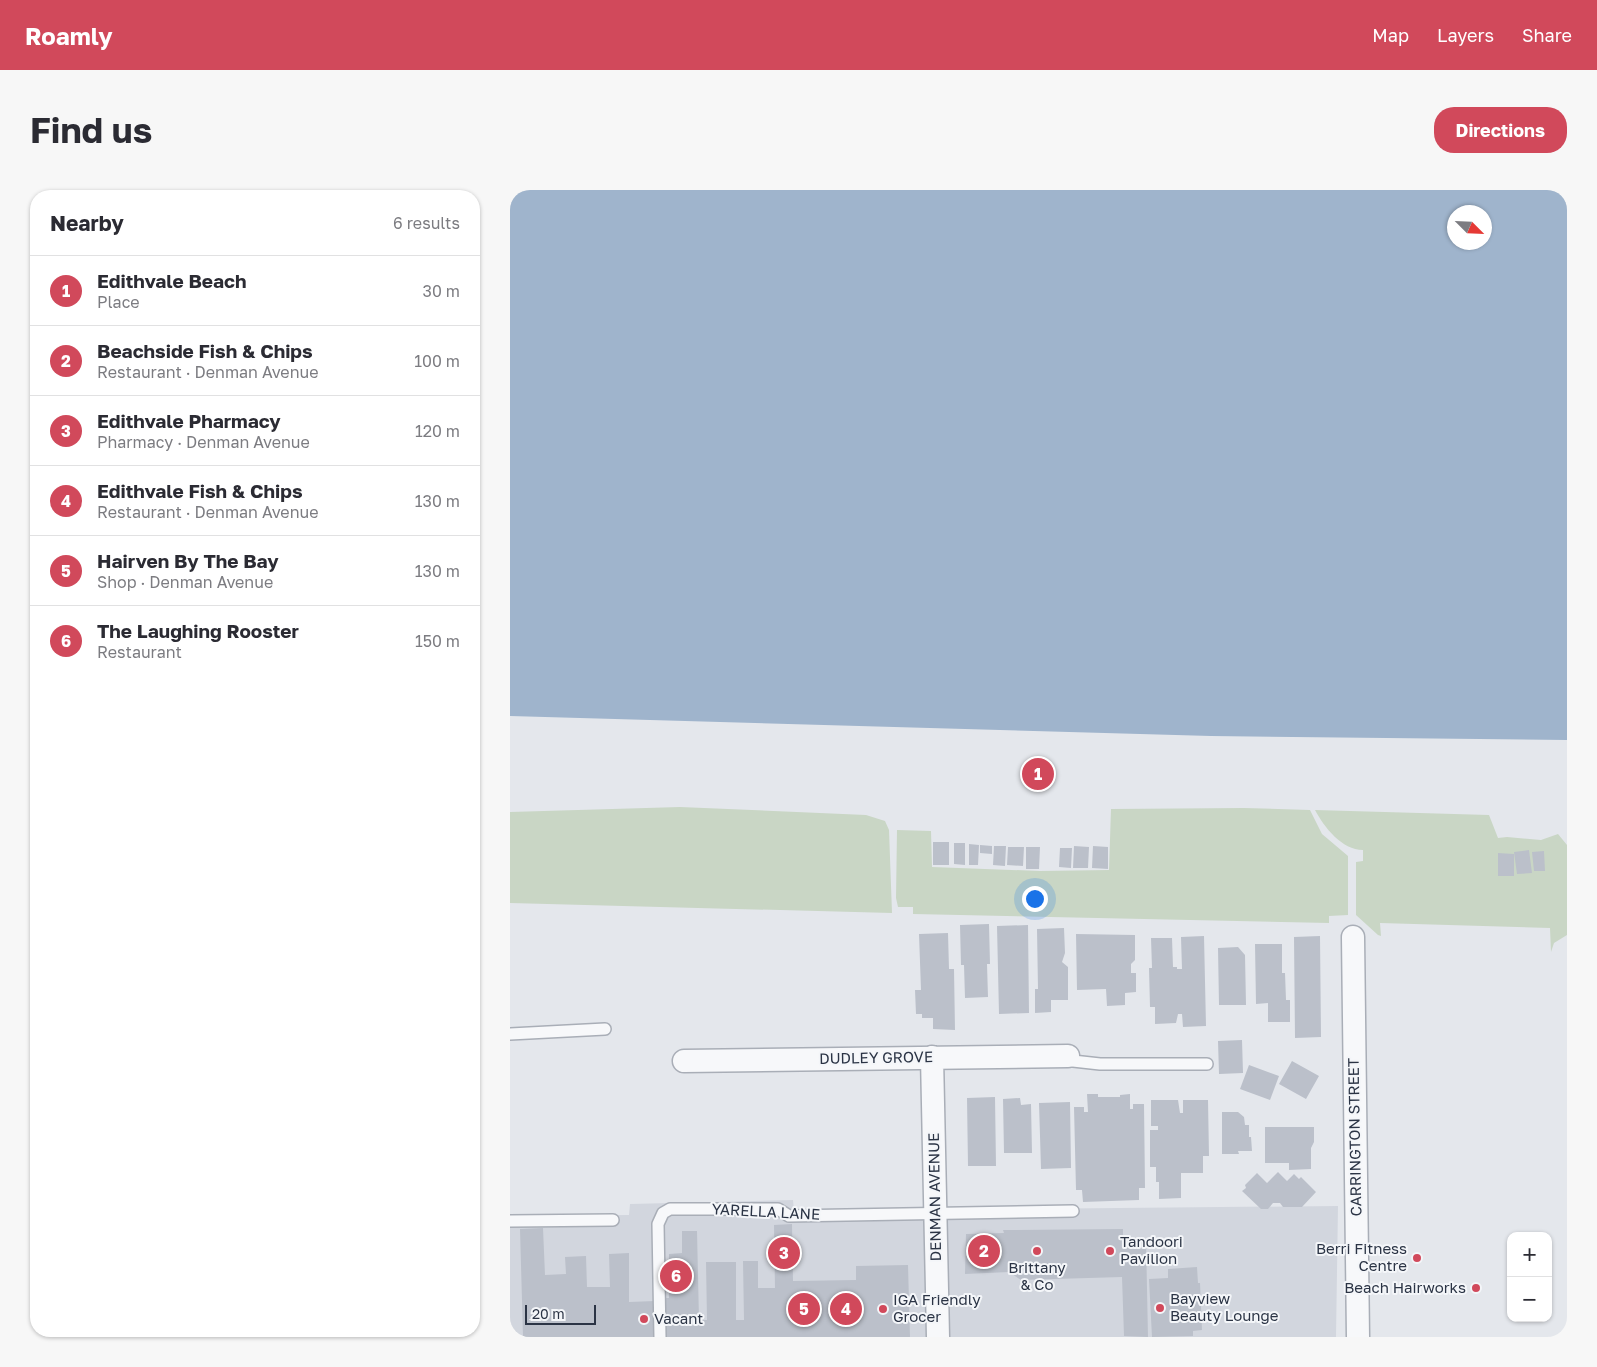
<!DOCTYPE html>
<meta charset="utf-8">
<style>
:root{--surface:#fff;--page:#f7f7f7;--text:#2b2b33;--muted:#7c7c81;--line:#e1e1e2;--accent:#d1495b}
body{margin:0;font-family:"Golos Text",sans-serif;background:var(--page);color:var(--text)}
.controls{position:absolute;right:15px;bottom:15px;display:grid;overflow:hidden;border-radius:10px;box-shadow:0 1px 4px #0004}
.controls button{width:45px;height:45px;display:grid;place-items:center;padding:0;border:0;border-bottom:1px solid var(--line);background:var(--surface);color:var(--text);font:25px sans-serif}
.compass{position:absolute;left:937px;top:15px;width:45px;height:45px;border-radius:50%;background:var(--surface);box-shadow:0 1px 4px #0004;rotate:114deg}
.scale{position:absolute;left:15px;bottom:12px;width:71px;box-sizing:border-box;padding-left:5px;border:2px solid #2b3445;border-top:0;font-size:14px;line-height:18px;white-space:nowrap;color:#2b3445;-webkit-text-stroke:4px #f4f6f9;paint-order:stroke}
.you{position:absolute;left:524px;top:708px;width:18px;height:18px;margin:-12px;border:4px solid #fff;border-radius:50%;background:#1a73e8;box-shadow:0 0 0 8px #1a73e833}
.badge{display:grid;place-items:center;width:32px;height:32px;border-radius:50%;background:var(--accent);color:#fff;font-size:16px;font-weight:700}
.pin{position:absolute;translate:-50% -50%;border:2px solid #fff;box-shadow:0 1px 5px #0006}
.list{margin:0;padding:0;list-style:none}
h2{display:flex;justify-content:space-between;align-items:center;height:65px;margin:0;padding:0 20px;font-size:21px}
h2 small{font-size:16px;font-weight:400;color:var(--muted)}
.list li{display:grid;grid-template-columns:32px 1fr auto;gap:15px;align-items:center;box-sizing:border-box;height:70px;padding:0 20px;border-top:1px solid var(--line)}
.list b{display:block;font-size:19px;white-space:nowrap}
.list p{margin:0;font-size:16px;white-space:nowrap;color:var(--muted)}
.list em{font-size:16px;font-style:normal;color:var(--muted)}
.map{position:relative;flex:none;width:1057px;height:1147px;overflow:hidden;border-radius:20px}
header{display:flex;align-items:center;gap:30px;box-sizing:border-box;height:70px;padding:0 25px;background:var(--accent);color:#fff}
header strong{font-size:24px}
nav{display:flex;gap:28px;margin-inline-start:auto;font-size:18px}
.intro{display:flex;align-items:center;justify-content:space-between;box-sizing:border-box;height:120px;padding:0 30px}
h1{margin:0;font-size:35px}
.button{padding:12px 22px;border-radius:20px;background:var(--accent);color:#fff;font-size:18px;font-weight:700}
main{display:flex;gap:30px;padding:0 30px}
aside{flex:1;background:var(--surface);border-radius:20px;box-shadow:0 1px 4px #0004}
.map>svg:first-child{display:block}
.built{fill:#d2d6de}
.green{fill:#c9d6c5}
.water{fill:#9fb4cc;fill-rule:evenodd}
.building{fill:#bbc0ca}
.lines{fill:none;stroke-linecap:round;stroke-linejoin:round}
.lane-casing{stroke:#a9aeb7;stroke-width:14}
.street-casing{stroke:#a9aeb7;stroke-width:25}
.lane{stroke:#f7f8fa;stroke-width:11}
.street{stroke:#f7f8fa;stroke-width:22}
.poi-dot{fill:#d1495b;stroke:#f4f6f9;stroke-width:2}
.labels{text-anchor:middle;stroke-width:4;stroke-linejoin:round;paint-order:stroke}
.street-label{font-size:15px;fill:#2b3445;stroke:#f4f6f9}
.poi-label{font-size:15px;fill:#2b3445;stroke:#f4f6f9;text-anchor:start}
</style>
<header>
<strong>Roamly</strong>
<nav><a>Map</a><a>Layers</a><a>Share</a></nav>
</header>
<div class="intro"><h1>Find us</h1><a class="button">Directions</a></div>
<main>
<aside>
<h2>Nearby<small>6 results</small></h2>
<ul class="list">
<li><span class="badge">1</span><div><b>Edithvale Beach</b><p>Place</p></div><em>30 m</em></li>
<li><span class="badge">2</span><div><b>Beachside Fish &amp; Chips</b><p>Restaurant · Denman Avenue</p></div><em>100 m</em></li>
<li><span class="badge">3</span><div><b>Edithvale Pharmacy</b><p>Pharmacy · Denman Avenue</p></div><em>120 m</em></li>
<li><span class="badge">4</span><div><b>Edithvale Fish &amp; Chips</b><p>Restaurant · Denman Avenue</p></div><em>130 m</em></li>
<li><span class="badge">5</span><div><b>Hairven By The Bay</b><p>Shop · Denman Avenue</p></div><em>130 m</em></li>
<li><span class="badge">6</span><div><b>The Laughing Rooster</b><p>Restaurant</p></div><em>150 m</em></li>
</ul>
</aside>
<div class="map">
<svg width="1057" height="1147" viewBox="0 0 1057 1147">
<rect width="100%" height="100%" fill="#e4e7ec"/>
<!-- built -->
<path class="built" d="M283,1010L284,1021L828,1016L826,1147H0V1026L119,1025L120,1014Z"/>
<!-- green -->
<path class="green" d="M170,617L356,625L375,631L379,640L382,723L0,713V622Z
M734,618L800,620L812,644L838,666V725L819,726V733L403,724V717H388L386,708L387,640L421,641L422,677L530,681L599,680L601,619Z
M805,620L979,625L988,648L997,647L1031,650L1048,644L1057,655V745L1044,753L1041,762L1040,738L870,733L871,746L868,745L846,725V672L853,671V660C832,660 814,637 805,620Z"/>
<!-- water -->
<path class="water" d="M0,0H1057V550L701,546L0,526ZM944,22H974V52H944Z"/>
<!-- building -->
<path class="building" d="M423,652H439V675H423Z
M444,653H455V675L444,674Z
M459,654L469,655L468,675H459Z
M470,655L482,656V664L470,663Z
M484,656H496L495,676L483,675Z
M564,656L579,657L578,678H563Z
M583,656L598,657V679L582,678Z
M498,657H514L513,676L497,675Z
M516,657H530L529,679H516Z
M550,658H562L561,678L549,677Z
M1019,660L1022,683L1007,684L1004,662Z
M1034,661L1035,681H1024L1022,662Z
M988,663L1004,664V686H988Z
M479,734L480,774H477L478,807L455,808L454,775H451L450,735Z
M518,735L519,823L489,824L487,736Z
M554,738L555,763L552,772L558,777V810H541V822L525,823V799H528L527,739Z
M438,743L439,779H444L445,840L423,839V828H412V824H406L405,800H411L409,744Z
M566,744L625,745V770L621,774V783H626V802L615,803V815L597,816L596,799L567,800Z
M694,746L696,836L673,837L672,824H668L666,833L645,834V817H640L639,778H642L641,748H662L663,777H667V779H672L671,747Z
M810,746L811,847L785,848L784,747Z
M745,754H772V783H775L776,810H780V832H758V813L746,814Z
M728,757L735,765L736,815H709L708,758Z
M732,850L733,883L709,884L708,851Z
M782,871L809,886L796,909L769,894Z
M739,875L769,886L760,910L730,899Z
M577,904H588V907H610V905L620,904V919H623V914H634L635,998H629V1010L573,1012L572,1000H566L564,917H574V922H578Z
M485,907L486,976H458L457,908Z
M510,908L511,915L521,914L522,963H494L493,909Z
M641,910H668L670,923H673V910H698L699,966H693V983H671V1008L649,1009V992H646V977H640V940H648V936H641Z
M560,912L561,978L531,979L529,913Z
M712,922H728L734,927L735,935H739V947H741L742,961H728L729,964H712Z
M755,937H804V952L801,958V979L779,980V973H755Z
M768,982L777,991L784,984L789,989L791,987L806,1002L792,1017H773L770,1013H763L758,1019H751L732,1001L736,998L735,995L747,983L757,993Z
M282,1034L283,1091L346,1090V1076L398,1075L400,1147H156L155,1108H159V1064L172,1063V1041H187L189,1130H197L196,1072H226V1130H234L233,1071H248V1098H265L264,1035Z
M33,1038L35,1085L56,1084L55,1067L76,1066L77,1097H100L99,1064L119,1063V1112L145,1111V1147H13L10,1039Z
M613,1039V1051L636,1050L638,1147L614,1146L612,1087L511,1090L499,1082L455,1084L456,1044L494,1043L493,1040Z
M687,1077L688,1093H690L692,1140L683,1141V1146L642,1147L639,1089L658,1088V1079Z"/>
<g class="lines">
<defs>
<path id="lane" d="M0,844L95,839
M558,866L563,871L590,874H697
M0,1031L103,1030
M150,1147L148,1034L153,1023L160,1019H268L279,1026L563,1021"/>
<path id="street" d="M843,747L848,1147
M422,867L428,1147
M174,871L558,866"/>
</defs>
<!-- lane casing -->
<use href="#lane" class="lane-casing"/>
<!-- street casing -->
<use href="#street" class="street-casing"/>
<!-- lane -->
<use href="#lane" class="lane"/>
<!-- street -->
<use href="#street" class="street"/>
</g>
<!-- markers -->
<g class="poi-dot">
<circle cx="527" cy="1061" r="5"/>
<circle cx="600" cy="1061" r="5"/>
<circle cx="907" cy="1068" r="5"/>
<circle cx="966" cy="1098" r="5"/>
<circle cx="650" cy="1118" r="5"/>
<circle cx="373" cy="1119" r="5"/>
<circle cx="134" cy="1129" r="5"/>
</g>
<g class="labels">
<!-- street labels -->
<g class="street-label">
<text transform="translate(366 868) rotate(-1)" y="5">DUDLEY GROVE</text>
<text transform="translate(845 947) rotate(-91)" y="5">CARRINGTON STREET</text>
<text transform="translate(425 1007) rotate(-91)" y="5">DENMAN AVENUE</text>
<text transform="translate(256 1022) rotate(3)" y="5">YARELLA LANE</text>
</g>
<!-- poi labels -->
<g class="poi-label">
<text x="610" y="1057">Tandoori<tspan x="610" dy="17">Pavilion</tspan></text>
<text x="897" y="1064" text-anchor="end">Berri Fitness<tspan x="897" dy="17">Centre</tspan></text>
<text x="527" y="1083" text-anchor="middle">Brittany<tspan x="527" dy="17">&amp; Co</tspan></text>
<text x="956" y="1103" text-anchor="end">Beach Hairworks</text>
<text x="660" y="1114">Bayview<tspan x="660" dy="17">Beauty Lounge</tspan></text>
<text x="383" y="1115">IGA Friendly<tspan x="383" dy="17">Grocer</tspan></text>
<text x="144" y="1134">Vacant</text>
</g>
</g>
</svg>
<div class="controls">
<button>+</button>
<button>−</button>
</div>
<svg class="compass" viewBox="-18 -18 36 36"><path d="M0-13l5 13h-10z" fill="#e53935"/><path d="M0 13l5-13h-10z" fill="#7c7c81"/></svg>
<div class="scale">20 m</div>
<div class="you"></div>
<div class="pin badge" style="left:528px;top:584px">1</div>
<div class="pin badge" style="left:474px;top:1061px">2</div>
<div class="pin badge" style="left:274px;top:1063px">3</div>
<div class="pin badge" style="left:336px;top:1119px">4</div>
<div class="pin badge" style="left:294px;top:1119px">5</div>
<div class="pin badge" style="left:166px;top:1086px">6</div>
</div>
</main>
